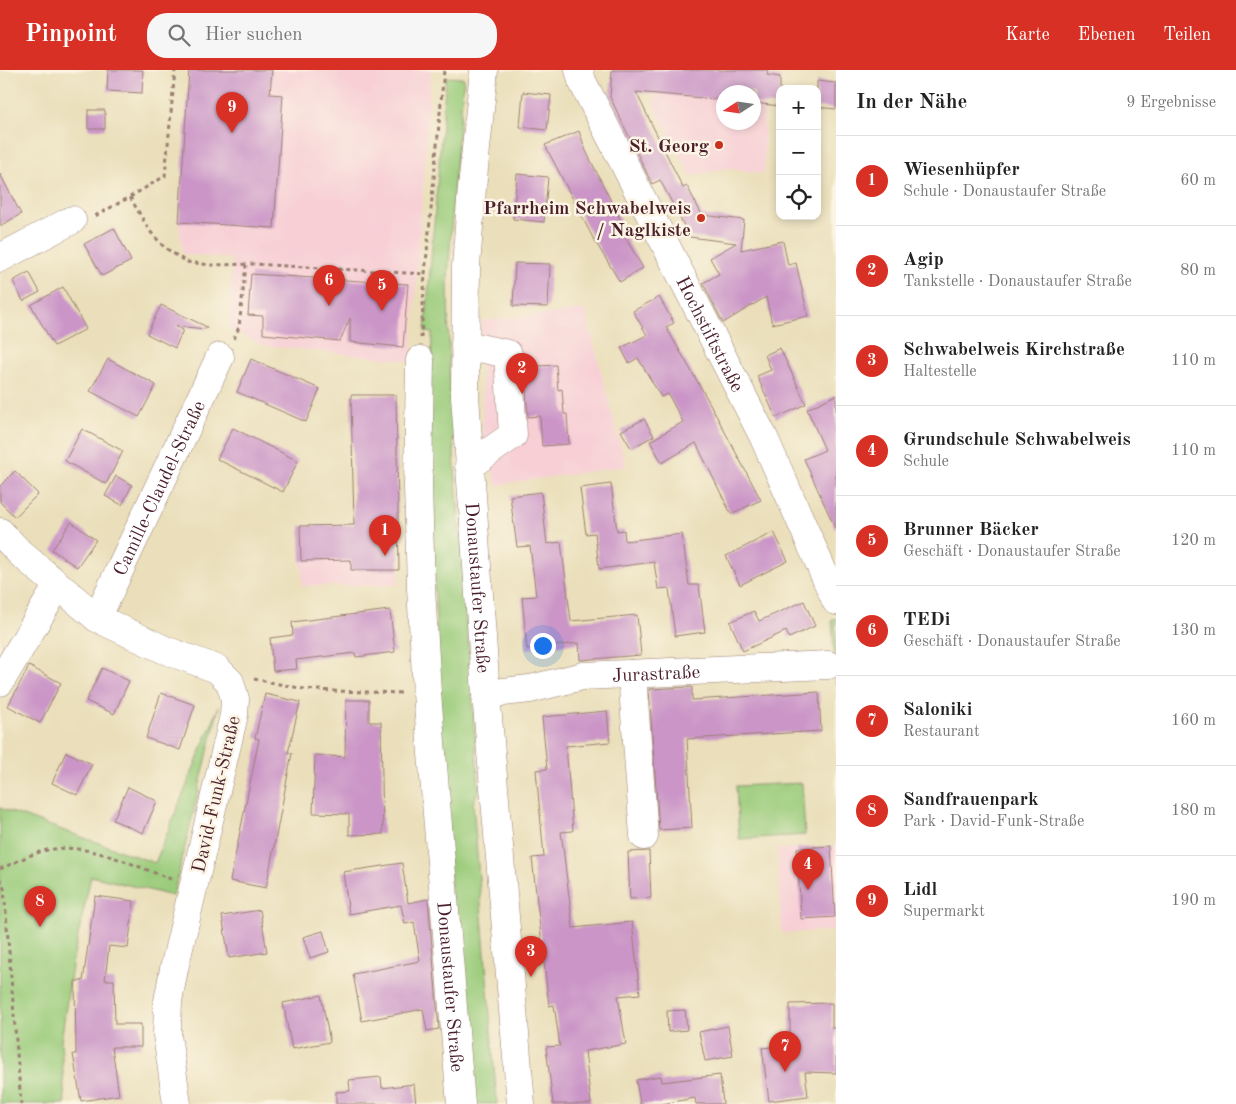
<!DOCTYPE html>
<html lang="de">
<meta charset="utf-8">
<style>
:root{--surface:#fff;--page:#f6f6f6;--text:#222;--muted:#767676;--line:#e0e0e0;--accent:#d93025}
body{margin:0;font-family:"Old Standard TT",serif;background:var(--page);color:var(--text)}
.controls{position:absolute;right:15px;top:15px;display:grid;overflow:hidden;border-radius:10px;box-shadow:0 2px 8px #0003}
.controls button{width:45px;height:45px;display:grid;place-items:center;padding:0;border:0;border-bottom:1px solid var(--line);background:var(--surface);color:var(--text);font:25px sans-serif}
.compass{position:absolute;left:716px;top:15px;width:45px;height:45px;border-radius:50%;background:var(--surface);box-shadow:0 2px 8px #0003;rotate:258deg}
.you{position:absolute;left:542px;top:575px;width:18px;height:18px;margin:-12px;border:4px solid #fff;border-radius:50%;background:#1a73e8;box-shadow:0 0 0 8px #1a73e833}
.badge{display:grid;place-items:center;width:32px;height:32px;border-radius:50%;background:var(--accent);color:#fff;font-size:16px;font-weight:700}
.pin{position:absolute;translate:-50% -41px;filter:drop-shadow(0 1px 2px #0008)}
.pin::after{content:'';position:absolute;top:26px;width:18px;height:15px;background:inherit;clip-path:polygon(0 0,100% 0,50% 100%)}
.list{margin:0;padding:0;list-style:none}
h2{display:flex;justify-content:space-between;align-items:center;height:65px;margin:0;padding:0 20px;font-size:21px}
h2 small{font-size:16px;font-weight:400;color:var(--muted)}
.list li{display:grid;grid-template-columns:32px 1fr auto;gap:15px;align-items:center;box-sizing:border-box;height:90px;padding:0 20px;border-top:1px solid var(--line)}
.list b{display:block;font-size:19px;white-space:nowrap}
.list p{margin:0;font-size:16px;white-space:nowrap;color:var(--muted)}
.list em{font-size:16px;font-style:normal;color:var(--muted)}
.icon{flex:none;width:28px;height:28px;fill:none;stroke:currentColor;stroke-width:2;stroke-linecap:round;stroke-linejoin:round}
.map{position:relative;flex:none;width:836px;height:1034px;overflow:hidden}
header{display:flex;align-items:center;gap:30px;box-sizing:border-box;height:70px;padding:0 25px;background:var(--accent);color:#fff}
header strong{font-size:24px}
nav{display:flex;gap:28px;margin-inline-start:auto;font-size:18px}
.search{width:350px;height:45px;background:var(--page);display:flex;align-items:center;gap:12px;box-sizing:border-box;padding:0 18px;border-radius:20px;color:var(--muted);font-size:19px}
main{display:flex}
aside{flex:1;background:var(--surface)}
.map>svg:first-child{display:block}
.built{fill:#f7cfd5;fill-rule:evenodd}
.green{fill:#9bcc7c;stroke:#727654}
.building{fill:#cb96c7}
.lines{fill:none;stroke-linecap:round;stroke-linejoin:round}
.minor-casing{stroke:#9a7f72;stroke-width:29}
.major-casing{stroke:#9a7f72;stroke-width:29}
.path{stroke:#9a7f72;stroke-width:3;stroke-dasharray:4 4;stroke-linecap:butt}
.minor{stroke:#fff;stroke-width:28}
.major{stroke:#fff;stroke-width:28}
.poi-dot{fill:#c8321e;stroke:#fcf5e5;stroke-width:2}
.labels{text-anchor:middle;stroke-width:5;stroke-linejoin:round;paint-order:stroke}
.poi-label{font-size:19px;font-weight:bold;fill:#4a1f2b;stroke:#fcf5e5;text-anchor:end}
.street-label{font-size:19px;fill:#4a1f2b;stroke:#fcf5e5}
</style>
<header>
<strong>Pinpoint</strong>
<div class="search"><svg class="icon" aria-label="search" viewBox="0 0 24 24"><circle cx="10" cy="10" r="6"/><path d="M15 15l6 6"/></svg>Hier suchen</div>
<nav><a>Karte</a><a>Ebenen</a><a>Teilen</a></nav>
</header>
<main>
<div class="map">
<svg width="836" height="1034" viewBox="0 0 836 1034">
<rect width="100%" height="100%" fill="#fcf5e5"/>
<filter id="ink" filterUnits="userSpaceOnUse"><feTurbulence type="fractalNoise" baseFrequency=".02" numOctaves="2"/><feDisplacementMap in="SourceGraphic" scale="10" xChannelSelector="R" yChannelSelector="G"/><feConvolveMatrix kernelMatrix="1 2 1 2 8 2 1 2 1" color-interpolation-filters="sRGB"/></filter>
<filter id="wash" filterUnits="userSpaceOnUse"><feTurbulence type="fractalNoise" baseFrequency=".0096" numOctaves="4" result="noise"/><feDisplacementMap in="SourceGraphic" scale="20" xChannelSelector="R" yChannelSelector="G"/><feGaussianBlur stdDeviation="1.12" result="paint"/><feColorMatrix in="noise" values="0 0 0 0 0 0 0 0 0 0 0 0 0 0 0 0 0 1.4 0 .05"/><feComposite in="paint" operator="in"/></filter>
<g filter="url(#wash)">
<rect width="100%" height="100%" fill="#eadfba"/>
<!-- built -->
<path class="built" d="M189,0H431L411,291L261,275L229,258L232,189L183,184L179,152Z
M657,0H767L764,34V104L727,98L691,106L654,36ZM724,22H754V52H724Z
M585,240L626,396L497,415L483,373L481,251Z
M351,490L352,500H399L398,515L302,516L301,491Z
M836,776V860L782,863L777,779Z"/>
<!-- green -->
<path class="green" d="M446,7L464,8L454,112L448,211L449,292L454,384L479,718L473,733L497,1034H464L441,658L429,393L432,263L425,262Z
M836,548V615L832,550Z
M219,636L173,826L91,806L73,889L61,971L65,1034H0V738L155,793Z
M802,713L805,765L739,769L736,716Z"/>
<g id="blocks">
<!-- building -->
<path class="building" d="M108,0H143L142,23L107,21Z
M189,0H272L270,24L283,25L274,158L179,152Z
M612,0H768L767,5L780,7V36L754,33V22H724V30L636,22L683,118L687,116L702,145L744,150L741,180L783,171L788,195L796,193L808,246L772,254L766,227L723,253L703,213L719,204L710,188L736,173L690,167L660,110L652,114L610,27Z
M817,11L836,13V39L817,37Z
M523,22L551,25L547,60L520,57Z
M88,40H105V59H88Z
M579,61L586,81L622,153L618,155L643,198L620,212L593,168L545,75Z
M0,104L21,144L0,156Z
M517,104L548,107L544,152L513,149Z
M114,158L131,191L102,206L84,174Z
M515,193L550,194L548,237L513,236Z
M29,202L40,222L23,231L13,211Z
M251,204L408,214L403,277L350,272V248L340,271L263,264V246L248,245Z
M63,217L86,259L54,276L31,235Z
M659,227L674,253L666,257L708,330L761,430L731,444L696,373L662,393L650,371L683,352L668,324L661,327L638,288L629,293L621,278L647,265L633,241Z
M161,235L207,257L206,259L175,256L183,260L175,278L147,264Z
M780,278L806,334L776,348L757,306L771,300L765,285Z
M108,289L156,315L139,347L90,321Z
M251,289L320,319L306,352L237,322Z
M556,295L558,320L562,319L564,344H567L569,374L542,376L540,346L528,347L525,307L537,306V296Z
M351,325H396L399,500H351V490L301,491L300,456L354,455Z
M836,325V460L804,389L825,380L807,339Z
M644,349L654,366L631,378L621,361Z
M233,358L298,391L283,422L217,389Z
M82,359L123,381L106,414L65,391Z
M15,401L38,424L15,447L0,432V416Z
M116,406L132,415L122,435L105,426Z
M611,414L617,461L624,460L625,471L682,464L689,515H699L705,562L675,566L669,518L658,519L654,492L599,499L595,463L586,464L580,418Z
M541,422L547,474L561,472L571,551L637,545L641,585L580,590L579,573L527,579L522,527L536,526L530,476L517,477L510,426Z
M71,452L96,470L77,497L52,480Z
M774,462L788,491L740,515L726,486Z
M804,531L815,556L789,568L786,561L743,581L730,552L754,541L759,551Z
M390,540L395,582L356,587L355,583L296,590L297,599L273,601L270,568L293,565L292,552Z
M29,596L61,613L40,653L8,636Z
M102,598L129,611L114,644L86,631Z
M692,617V630L819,622L821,661L687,669L692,758L659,760L649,619Z
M161,623L195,635L180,680L146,668Z
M265,624L300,632L288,683H292L266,818L230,811L259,669L255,668Z
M346,630H369V652H381L383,764L349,765V744L313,743L315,685L345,687Z
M607,641L610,672L566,676L573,761L561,762L573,858L632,852L640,924L618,926L626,974L585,981L591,1034H553L546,977L560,976L554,935L549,936L532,788L544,787L536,700L547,699L542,647Z
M66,682L92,694L77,725L52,713Z
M128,717L157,731L143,763L113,750Z
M831,776L835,847L801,849L797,778Z
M649,781L651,828L630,829L628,782Z
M402,793L408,833L428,829L439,959L427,961L423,939L362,951L353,904L420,891L414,852L405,854L401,835L349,844L343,802Z
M95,826L134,831L128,878L109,876L105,910H114L115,954H141V977H112L119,1025L81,1031L73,984H76L75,911H83Z
M260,840L267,882L229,888L222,846Z
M323,861L329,882L310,888L303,867Z
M321,925L330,972L292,979L283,933Z
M832,933V958H836V1003L805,1002L808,1026L769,1031L762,978L790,975V934Z
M685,940L687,960L668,962L667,941Z
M728,956L733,986L705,991L699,962Z
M720,1005L723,1034H696L695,1028L661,1034H640L636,1010L661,1006L662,1012Z
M381,1007L382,1018L414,1014L416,1034H336V1022L350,1021L349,1010Z"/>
</g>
</g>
<g filter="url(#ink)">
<use href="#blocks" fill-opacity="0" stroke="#9a7f72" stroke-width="1"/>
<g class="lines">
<defs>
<g id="minor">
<path id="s1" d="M579,0L582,11L764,368L836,531"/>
<path d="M0,188L72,150"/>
<path d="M465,275L508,284L513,365L469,396"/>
<path id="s2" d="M420,290L418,417L421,518L427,623L461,1034"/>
<path d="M0,462L20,483L97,548L165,580L217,599L230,612L235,629L234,645L174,899L168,931L167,965L177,1034"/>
<path id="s3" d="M97,548L220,287"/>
<path d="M632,604L644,766"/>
<path d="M0,612L58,515"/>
<path id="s4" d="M486,624L530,619L583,606L828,595"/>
</g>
<g id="major">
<path id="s5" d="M484,0L472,118L466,196L465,326L486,624L521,1034"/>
</g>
</defs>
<!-- minor casing -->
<use href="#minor" class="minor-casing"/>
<!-- major casing -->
<use href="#major" class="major-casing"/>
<!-- path -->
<path class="path" d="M130,127L149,160L164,177L186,192L211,195L253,194L425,204
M95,146L130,127L165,106L175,0
M421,268L425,204L444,0
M234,269L239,257L246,195
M254,609L304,619L332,621L404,623
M0,799C14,793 29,785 43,781C85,770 132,795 171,809
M0,809L4,818L21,1034"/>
<!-- minor -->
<use href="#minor" class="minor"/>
<!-- major -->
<use href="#major" class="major"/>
</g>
</g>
<!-- markers -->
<g class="poi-dot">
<circle cx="719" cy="75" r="5"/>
<circle cx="701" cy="148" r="5"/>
</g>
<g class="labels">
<!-- poi labels -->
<g class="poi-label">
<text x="709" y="82">St. Georg</text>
<text x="691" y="144">Pfarrheim Schwabelweis<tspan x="691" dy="22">/ Naglkiste</tspan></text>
</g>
<!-- street labels -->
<g class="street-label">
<text dy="7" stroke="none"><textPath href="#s1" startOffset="295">Hochstiftstraße</textPath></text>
<text dy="7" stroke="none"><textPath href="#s3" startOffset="144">Camille-Claudel-Straße</textPath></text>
<text dy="7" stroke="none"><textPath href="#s5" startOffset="519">Donaustaufer Straße</textPath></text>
<text dy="7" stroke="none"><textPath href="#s4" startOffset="172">Jurastraße</textPath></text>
<text transform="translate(215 724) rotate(-77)" y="7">David-Funk-Straße</text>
<text dy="7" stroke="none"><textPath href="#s2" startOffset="628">Donaustaufer Straße</textPath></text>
</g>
</g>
</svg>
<div class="controls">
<button>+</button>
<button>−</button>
<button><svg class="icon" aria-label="locate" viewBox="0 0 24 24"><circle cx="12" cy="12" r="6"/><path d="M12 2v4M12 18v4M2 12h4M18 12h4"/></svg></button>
</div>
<svg class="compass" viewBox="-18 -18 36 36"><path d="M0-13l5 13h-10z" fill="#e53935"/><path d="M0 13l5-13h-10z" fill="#767676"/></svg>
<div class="you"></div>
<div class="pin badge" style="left:385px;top:486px">1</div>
<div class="pin badge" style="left:522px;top:324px">2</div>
<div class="pin badge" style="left:531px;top:907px">3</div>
<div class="pin badge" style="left:808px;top:820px">4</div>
<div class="pin badge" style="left:382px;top:241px">5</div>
<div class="pin badge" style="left:329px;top:236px">6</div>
<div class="pin badge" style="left:785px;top:1002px">7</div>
<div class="pin badge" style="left:40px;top:857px">8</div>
<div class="pin badge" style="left:232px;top:63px">9</div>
</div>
<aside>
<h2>In der Nähe<small>9 Ergebnisse</small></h2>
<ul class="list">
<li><span class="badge">1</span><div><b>Wiesenhüpfer</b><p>Schule · Donaustaufer Straße</p></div><em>60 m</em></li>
<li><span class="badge">2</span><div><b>Agip</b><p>Tankstelle · Donaustaufer Straße</p></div><em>80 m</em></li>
<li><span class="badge">3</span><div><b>Schwabelweis Kirchstraße</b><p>Haltestelle</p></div><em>110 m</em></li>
<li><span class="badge">4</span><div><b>Grundschule Schwabelweis</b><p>Schule</p></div><em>110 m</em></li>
<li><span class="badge">5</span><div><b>Brunner Bäcker</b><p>Geschäft · Donaustaufer Straße</p></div><em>120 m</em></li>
<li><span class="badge">6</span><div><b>TEDi</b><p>Geschäft · Donaustaufer Straße</p></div><em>130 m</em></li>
<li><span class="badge">7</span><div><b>Saloniki</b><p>Restaurant</p></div><em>160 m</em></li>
<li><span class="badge">8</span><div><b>Sandfrauenpark</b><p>Park · David-Funk-Straße</p></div><em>180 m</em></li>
<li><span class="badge">9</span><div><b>Lidl</b><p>Supermarkt</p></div><em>190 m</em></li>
</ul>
</aside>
</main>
